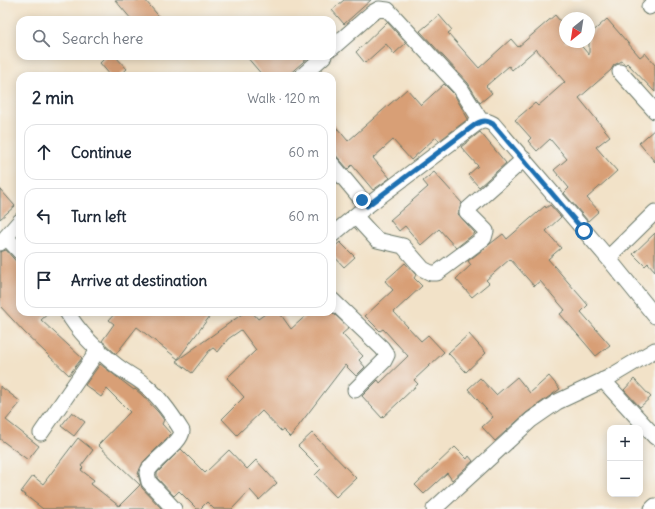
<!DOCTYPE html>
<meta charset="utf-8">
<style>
:root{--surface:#fff;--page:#f6f6f7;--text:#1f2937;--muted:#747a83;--line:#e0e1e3}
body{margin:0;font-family:Delius,sans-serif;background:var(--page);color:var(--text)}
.controls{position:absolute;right:12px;bottom:12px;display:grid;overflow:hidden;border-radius:8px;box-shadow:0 2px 10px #0003}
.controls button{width:36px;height:36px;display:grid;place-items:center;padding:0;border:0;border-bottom:1px solid var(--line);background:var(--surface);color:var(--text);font:20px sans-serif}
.compass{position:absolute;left:559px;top:12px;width:36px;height:36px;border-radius:50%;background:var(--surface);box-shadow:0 2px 10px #0003;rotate:210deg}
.stop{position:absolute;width:12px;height:12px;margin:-9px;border:3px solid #1f6fb2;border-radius:50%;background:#fff}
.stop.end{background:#1f6fb2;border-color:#fff;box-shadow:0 1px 4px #0008}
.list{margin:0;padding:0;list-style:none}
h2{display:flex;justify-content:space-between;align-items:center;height:52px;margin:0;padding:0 16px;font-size:17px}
h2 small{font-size:13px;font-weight:400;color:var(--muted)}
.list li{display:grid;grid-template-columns:26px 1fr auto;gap:12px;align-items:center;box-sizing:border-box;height:56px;margin:0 8px 8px;padding:0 8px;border:1px solid var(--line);border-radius:12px}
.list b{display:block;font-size:15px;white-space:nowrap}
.list em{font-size:13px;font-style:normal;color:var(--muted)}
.icon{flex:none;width:22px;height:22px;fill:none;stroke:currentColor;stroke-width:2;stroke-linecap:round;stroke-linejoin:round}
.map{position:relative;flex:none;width:655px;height:509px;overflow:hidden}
.search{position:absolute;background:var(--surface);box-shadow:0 2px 10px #0003;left:16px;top:16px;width:320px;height:44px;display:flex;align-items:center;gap:10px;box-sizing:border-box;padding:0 14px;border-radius:12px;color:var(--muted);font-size:15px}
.panel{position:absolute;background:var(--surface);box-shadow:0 2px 10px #0003;left:16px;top:72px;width:320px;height:244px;border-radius:12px}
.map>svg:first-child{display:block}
.building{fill:#d89f76}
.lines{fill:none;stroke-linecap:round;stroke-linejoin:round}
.minor-casing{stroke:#697768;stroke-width:17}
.minor{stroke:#fff;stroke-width:15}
.route{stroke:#1f6fb2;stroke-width:5}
</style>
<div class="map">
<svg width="655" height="509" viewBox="0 0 655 509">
<rect width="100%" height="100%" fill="#f6f6f2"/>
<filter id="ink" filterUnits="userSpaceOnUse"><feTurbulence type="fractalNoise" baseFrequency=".025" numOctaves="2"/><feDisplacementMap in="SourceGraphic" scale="8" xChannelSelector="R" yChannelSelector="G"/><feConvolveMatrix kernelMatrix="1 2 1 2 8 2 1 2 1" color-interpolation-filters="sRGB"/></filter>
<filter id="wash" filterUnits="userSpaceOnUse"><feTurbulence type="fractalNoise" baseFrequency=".012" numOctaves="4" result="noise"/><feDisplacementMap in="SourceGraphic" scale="16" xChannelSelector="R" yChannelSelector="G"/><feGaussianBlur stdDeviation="0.9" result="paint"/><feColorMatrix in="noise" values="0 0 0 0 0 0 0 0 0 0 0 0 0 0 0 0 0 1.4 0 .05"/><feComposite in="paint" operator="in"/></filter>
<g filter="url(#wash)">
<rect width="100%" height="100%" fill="#f2e2c8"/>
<g id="blocks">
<!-- building -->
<path class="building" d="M115,0H145L162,20H132Z
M344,0H371L344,24L332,10Z
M439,15L452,30L448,33L479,68L511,39L518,47L555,15L565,27V42H578L589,55V35L607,19L640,57L645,53L655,65V92L627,63L625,65L622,61L614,65L611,70L579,98L610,136L596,147L617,171L587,198L599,211L588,221L564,193L569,188L554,170L567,159L550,139L537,151L528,141L531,138L515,120L535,103L538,106L565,82L536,49L512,70L509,66L486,86L492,93L480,103L468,83L420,31Z
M387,22L406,43L394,54L386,44L365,63L356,52Z
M107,56H115L127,69L119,76H111L100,63Z
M246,56H310L287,76H263Z
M444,84L454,94L468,119L439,141L436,137L411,160L393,140L373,158L390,178L373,190L352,165L348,169L332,151V122L348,141L407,89L421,105Z
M655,129V162L639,143Z
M480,132L506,163L479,187L468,175L478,166L461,147Z
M434,172L462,203L458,214L475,233L456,248L439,229L421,245L405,226L399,231L390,220L428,187L423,181Z
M0,189L15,206L0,219Z
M550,205L561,217L546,231L561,248L548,259L588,305L581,312L610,345L596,356L560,314L565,310L540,281L534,286L510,259L486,280L489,283L472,297L456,279L471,265L468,261L503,234L507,239L545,206L546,208Z
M655,233V271L648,263L645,266L633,254Z
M340,242L355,257L344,267L332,254V249Z
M6,250L20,266V312H50L41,320L82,358L69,375L24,332L0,306V252Z
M405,263L416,275L414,278L422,286L394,312L421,341L428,335L444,352L414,380L418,384L382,418L362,396L378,380L380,383L408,356L383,329L380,331L365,316L393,290L385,281Z
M116,312H213L178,359L137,327L116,354L102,341L114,324L109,320Z
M245,312H252L258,319L268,312H279L291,329L310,312H332L349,328L342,334L363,356L359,360L365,367L356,376L345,365L290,437L283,430L281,431L262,411L237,435L222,419L244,397L227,378L256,350L241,330L228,339L218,352L213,348L209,351L192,373L176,361Z
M469,334L486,353L466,372L448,353Z
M100,364L134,390L135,389L142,395L158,412L164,420L162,424L171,434L143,462L138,474L142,488L162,509H43L21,492L33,476L43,484L78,438L93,450L81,466L83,468L81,470L94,480L91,484L119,506L140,485L98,445L130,412L107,389L101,397L85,385Z
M549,376L560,389L526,413L495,441L482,427L493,417L468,389L480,378L496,395L517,377L530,393Z
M634,379L651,397L640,407L624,390Z
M0,386L21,402L6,420L39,446L28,460L0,439Z
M72,412L85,422L74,436L61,426Z
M312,433L356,478L336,497L315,475L321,469L298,446Z
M455,447L467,459L469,456L473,461L452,480L447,473L424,494L415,485Z
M181,449L205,473L229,450L247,469L256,460L277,483L259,500L250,490L232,509H214L207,502L200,509H197L179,491L174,496L157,478V473Z"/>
</g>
</g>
<g filter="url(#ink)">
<use href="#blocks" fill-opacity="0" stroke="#697768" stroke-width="1"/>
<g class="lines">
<defs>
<path id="minor" d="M649,7L655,2
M332,48L372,13L379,9L388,10L461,89L481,121
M620,72L655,111
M302,76L324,56
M332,164L367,206L476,124C483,120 486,120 493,124L608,258L655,316
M355,216L377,240L403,246L423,269L431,273H437L484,238L486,231L467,212L468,209L524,159
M332,235L362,210
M6,237L20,221
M0,243L6,237L20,252
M608,258L655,212
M332,300L382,348L387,355L384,361L355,390
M67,312C79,333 98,351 117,366C126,373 137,378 145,385C160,397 172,415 182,431C181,444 152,460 147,473L149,482L174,509
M603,380L655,437
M41,433L99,349
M434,509L531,420L557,402L608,378L655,350
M652,509L655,506"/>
</defs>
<!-- minor casing -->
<use href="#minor" class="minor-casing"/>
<!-- minor -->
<use href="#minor" class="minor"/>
</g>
</g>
<g class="lines" filter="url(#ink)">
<!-- route -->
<path class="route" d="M362,200L367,206L476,124C483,120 486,120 493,124L584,231"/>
</g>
</svg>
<div class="controls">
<button>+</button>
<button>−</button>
</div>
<svg class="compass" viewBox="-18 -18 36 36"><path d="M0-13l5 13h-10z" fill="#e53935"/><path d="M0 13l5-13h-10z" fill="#747a83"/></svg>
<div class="stop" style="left:584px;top:231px"></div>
<div class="stop end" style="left:362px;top:200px"></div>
<div class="search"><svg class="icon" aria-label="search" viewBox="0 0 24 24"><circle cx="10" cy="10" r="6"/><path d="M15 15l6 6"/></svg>Search here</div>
<section class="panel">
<h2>2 min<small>Walk · 120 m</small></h2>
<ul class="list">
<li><svg class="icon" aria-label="ahead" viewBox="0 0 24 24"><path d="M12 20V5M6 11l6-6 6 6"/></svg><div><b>Continue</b></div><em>60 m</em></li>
<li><svg class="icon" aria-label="left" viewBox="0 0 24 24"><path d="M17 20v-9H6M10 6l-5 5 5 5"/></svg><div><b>Turn left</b></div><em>60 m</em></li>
<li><svg class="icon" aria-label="arrive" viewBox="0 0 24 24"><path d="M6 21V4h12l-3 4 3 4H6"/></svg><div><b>Arrive at destination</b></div></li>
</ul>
</section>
</div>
